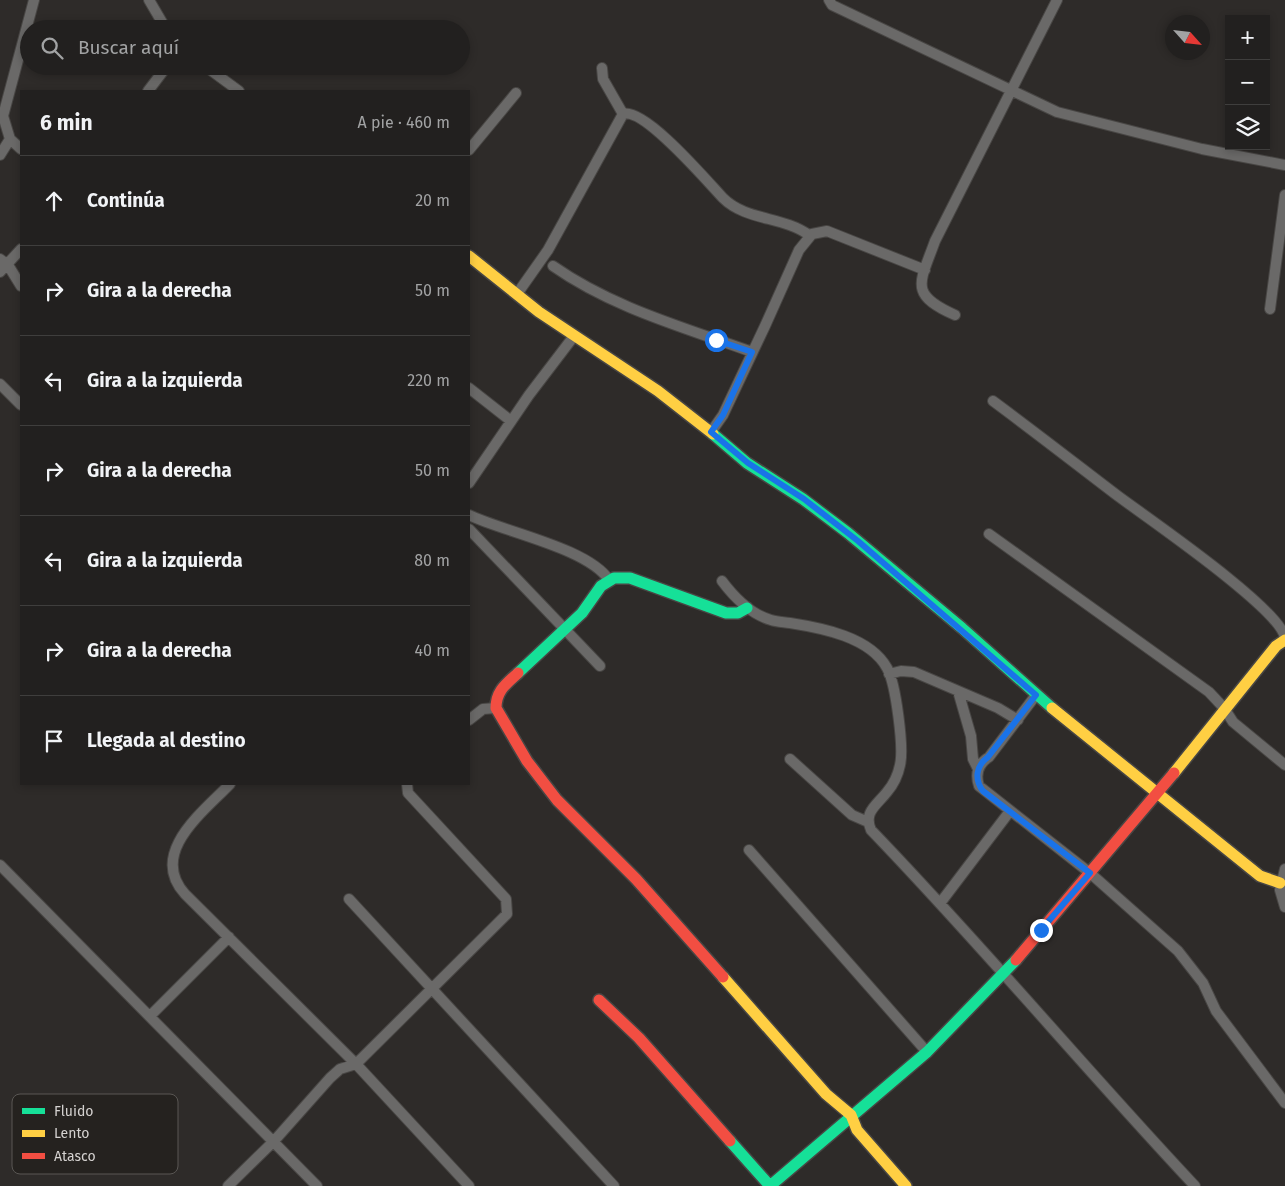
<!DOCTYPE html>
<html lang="es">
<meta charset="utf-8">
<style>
:root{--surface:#22201f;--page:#2a2828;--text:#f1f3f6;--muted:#a2a3a4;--line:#3f3e3d}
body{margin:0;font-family:"Fira Sans",sans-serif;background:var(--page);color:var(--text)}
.controls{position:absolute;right:15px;top:15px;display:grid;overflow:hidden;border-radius:0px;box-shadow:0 2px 8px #0003}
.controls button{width:45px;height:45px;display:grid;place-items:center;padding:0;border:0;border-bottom:1px solid var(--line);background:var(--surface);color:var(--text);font:25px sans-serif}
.compass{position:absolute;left:1165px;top:15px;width:45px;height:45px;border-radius:50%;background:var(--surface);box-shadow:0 2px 8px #0003;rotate:117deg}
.stop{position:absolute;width:15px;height:15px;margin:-11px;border:4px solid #1a73e8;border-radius:50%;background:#fff}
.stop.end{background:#1a73e8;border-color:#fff;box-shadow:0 1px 5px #0008}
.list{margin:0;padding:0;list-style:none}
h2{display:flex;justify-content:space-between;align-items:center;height:65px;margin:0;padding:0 20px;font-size:21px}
h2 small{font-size:16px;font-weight:400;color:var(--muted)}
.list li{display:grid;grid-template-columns:32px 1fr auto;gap:15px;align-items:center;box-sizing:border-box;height:90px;padding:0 20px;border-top:1px solid var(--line)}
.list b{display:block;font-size:19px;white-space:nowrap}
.list em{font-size:16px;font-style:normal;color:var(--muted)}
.icon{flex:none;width:28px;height:28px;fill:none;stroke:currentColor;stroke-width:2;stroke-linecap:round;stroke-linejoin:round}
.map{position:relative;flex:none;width:1285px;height:1186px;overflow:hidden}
.search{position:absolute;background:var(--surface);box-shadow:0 2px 8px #0003;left:20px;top:20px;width:450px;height:55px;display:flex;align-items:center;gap:12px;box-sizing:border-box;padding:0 18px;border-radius:28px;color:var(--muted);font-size:19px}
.panel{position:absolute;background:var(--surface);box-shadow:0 2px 8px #0003;left:20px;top:90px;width:450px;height:695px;border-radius:0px}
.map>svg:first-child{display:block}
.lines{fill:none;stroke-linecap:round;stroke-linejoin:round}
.street-casing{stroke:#484644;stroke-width:12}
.fast-casing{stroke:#484644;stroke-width:14}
.slow-casing{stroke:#484644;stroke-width:14}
.jam-casing{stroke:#484644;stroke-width:14}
.street{stroke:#6a6968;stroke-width:10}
.fast{stroke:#16e098;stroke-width:11}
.slow{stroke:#ffcf43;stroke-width:11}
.jam{stroke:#f24e42;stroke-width:11}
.route{stroke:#1a73e8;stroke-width:6}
.key{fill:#25221f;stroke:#5a5754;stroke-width:1}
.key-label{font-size:14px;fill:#d5d2d0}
</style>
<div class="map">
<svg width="1285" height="1186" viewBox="0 0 1285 1186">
<rect width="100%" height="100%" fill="#2e2b29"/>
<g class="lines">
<defs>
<path id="street" d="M149,0L166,29
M829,0L832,5L1057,112L1202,149L1285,165
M205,66L239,91
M602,68L603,79L623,114
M148,91L167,66
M623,114C644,107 707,181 723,198C746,221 783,216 809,235
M21,149L10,139L3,116L34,0
M469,150L516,93
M0,155L10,139
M0,259L8,265L21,286
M553,266C613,308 683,327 752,352
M0,272L21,249
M517,294L548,250L623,114
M1270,309L1285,195
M955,315C908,294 920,283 935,241L1057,0
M0,384L21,405
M469,388L511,421
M993,401C1035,432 1076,464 1118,496C1146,517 1281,609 1285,638
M711,432L723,415L765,326L799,250L812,234L827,231L925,270
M469,483L529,395L574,336
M469,515C504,532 588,548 609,580
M469,529L600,666
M989,534L1209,692L1224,708L1233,722L1285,765
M722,581C734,597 750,614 771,620C777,622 784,622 790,623C822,628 870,637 887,668C896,684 904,748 900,765C898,775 893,785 887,792C877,805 863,812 871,830C983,946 1085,1069 1195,1186
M889,674L901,671L914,672L998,708L1018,720
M958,691L971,736L973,759L978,769
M1036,695L989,757C978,764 975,774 979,786L1090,873L1178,951L1203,983L1216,1011L1285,1103
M469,720L483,709L496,708
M790,759L852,815L868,822
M230,784C203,812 148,853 185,894L356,1064L469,1186
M749,850L927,1052
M0,865L317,1186
M1285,869L1280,890L1285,907
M349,899L614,1186
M941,902L1010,811
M150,1016L229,937
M228,1186L274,1141L330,1078L340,1069L356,1064L507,914L506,899L408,793L407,784"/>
<path id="fast" d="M713,434L747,463L803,499L848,533L962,628L1052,708
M518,673L582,613L601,586L614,578H630L726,613H738L747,608
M730,1141L770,1186L927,1052L1016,960"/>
<path id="slow" d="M469,256L539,312L658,391L713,434
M1052,708L1260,876L1280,883
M1174,773L1276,646L1285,640
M723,977L826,1094L851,1115L857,1130L906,1186"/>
<path id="jam" d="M518,673C506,684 496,691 496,708L527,761L557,800L636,879L723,977
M1016,960L1174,773
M599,1000L639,1038L730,1141"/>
</defs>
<!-- street casing -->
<use href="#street" class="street-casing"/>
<!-- fast casing -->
<use href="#fast" class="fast-casing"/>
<!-- slow casing -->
<use href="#slow" class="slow-casing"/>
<!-- jam casing -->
<use href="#jam" class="jam-casing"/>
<!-- street -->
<use href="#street" class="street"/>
<!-- fast -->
<use href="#fast" class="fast"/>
<!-- slow -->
<use href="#slow" class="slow"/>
<!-- jam -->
<use href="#jam" class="jam"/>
</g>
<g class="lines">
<!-- route -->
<path class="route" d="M716,340L752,352L723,415L711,432L748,463L804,499L858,541L1036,695L988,757C976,766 974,779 983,791L1090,873L1041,930"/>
</g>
<!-- legend -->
<rect x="12" y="1094" width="166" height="80" rx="8" class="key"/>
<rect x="22" y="1108" width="23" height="6" fill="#16e098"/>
<rect x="22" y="1130" width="23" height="7" fill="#ffcf43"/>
<rect x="22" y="1153" width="23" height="6" fill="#f24e42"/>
<g class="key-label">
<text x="54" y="1116">Fluido</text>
<text x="54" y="1138">Lento</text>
<text x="54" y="1161">Atasco</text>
</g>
</svg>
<div class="controls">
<button>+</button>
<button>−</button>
<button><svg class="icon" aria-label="layers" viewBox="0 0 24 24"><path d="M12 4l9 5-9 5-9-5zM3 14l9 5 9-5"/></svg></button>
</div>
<svg class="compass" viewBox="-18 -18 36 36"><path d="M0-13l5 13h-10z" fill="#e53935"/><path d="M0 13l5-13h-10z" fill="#a2a3a4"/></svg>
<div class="stop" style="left:716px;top:340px"></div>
<div class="stop end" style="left:1041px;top:930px"></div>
<div class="search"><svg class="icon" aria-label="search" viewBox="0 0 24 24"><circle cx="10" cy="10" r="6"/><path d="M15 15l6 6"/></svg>Buscar aquí</div>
<section class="panel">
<h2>6 min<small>A pie · 460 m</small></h2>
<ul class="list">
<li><svg class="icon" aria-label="ahead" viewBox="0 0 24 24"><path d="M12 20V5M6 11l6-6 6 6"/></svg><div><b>Continúa</b></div><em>20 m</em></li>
<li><svg class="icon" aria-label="right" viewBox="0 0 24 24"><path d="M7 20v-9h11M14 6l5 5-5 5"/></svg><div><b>Gira a la derecha</b></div><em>50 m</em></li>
<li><svg class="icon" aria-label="left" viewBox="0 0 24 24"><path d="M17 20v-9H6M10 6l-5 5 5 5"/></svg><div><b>Gira a la izquierda</b></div><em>220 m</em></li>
<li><svg class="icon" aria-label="right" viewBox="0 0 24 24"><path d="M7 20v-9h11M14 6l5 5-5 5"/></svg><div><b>Gira a la derecha</b></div><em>50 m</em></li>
<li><svg class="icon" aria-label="left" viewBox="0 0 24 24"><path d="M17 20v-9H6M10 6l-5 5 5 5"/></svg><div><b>Gira a la izquierda</b></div><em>80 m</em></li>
<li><svg class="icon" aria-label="right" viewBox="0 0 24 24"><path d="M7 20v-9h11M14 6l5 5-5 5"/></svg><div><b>Gira a la derecha</b></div><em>40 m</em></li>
<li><svg class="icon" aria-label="arrive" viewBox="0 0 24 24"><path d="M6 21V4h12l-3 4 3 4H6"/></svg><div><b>Llegada al destino</b></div></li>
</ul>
</section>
</div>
